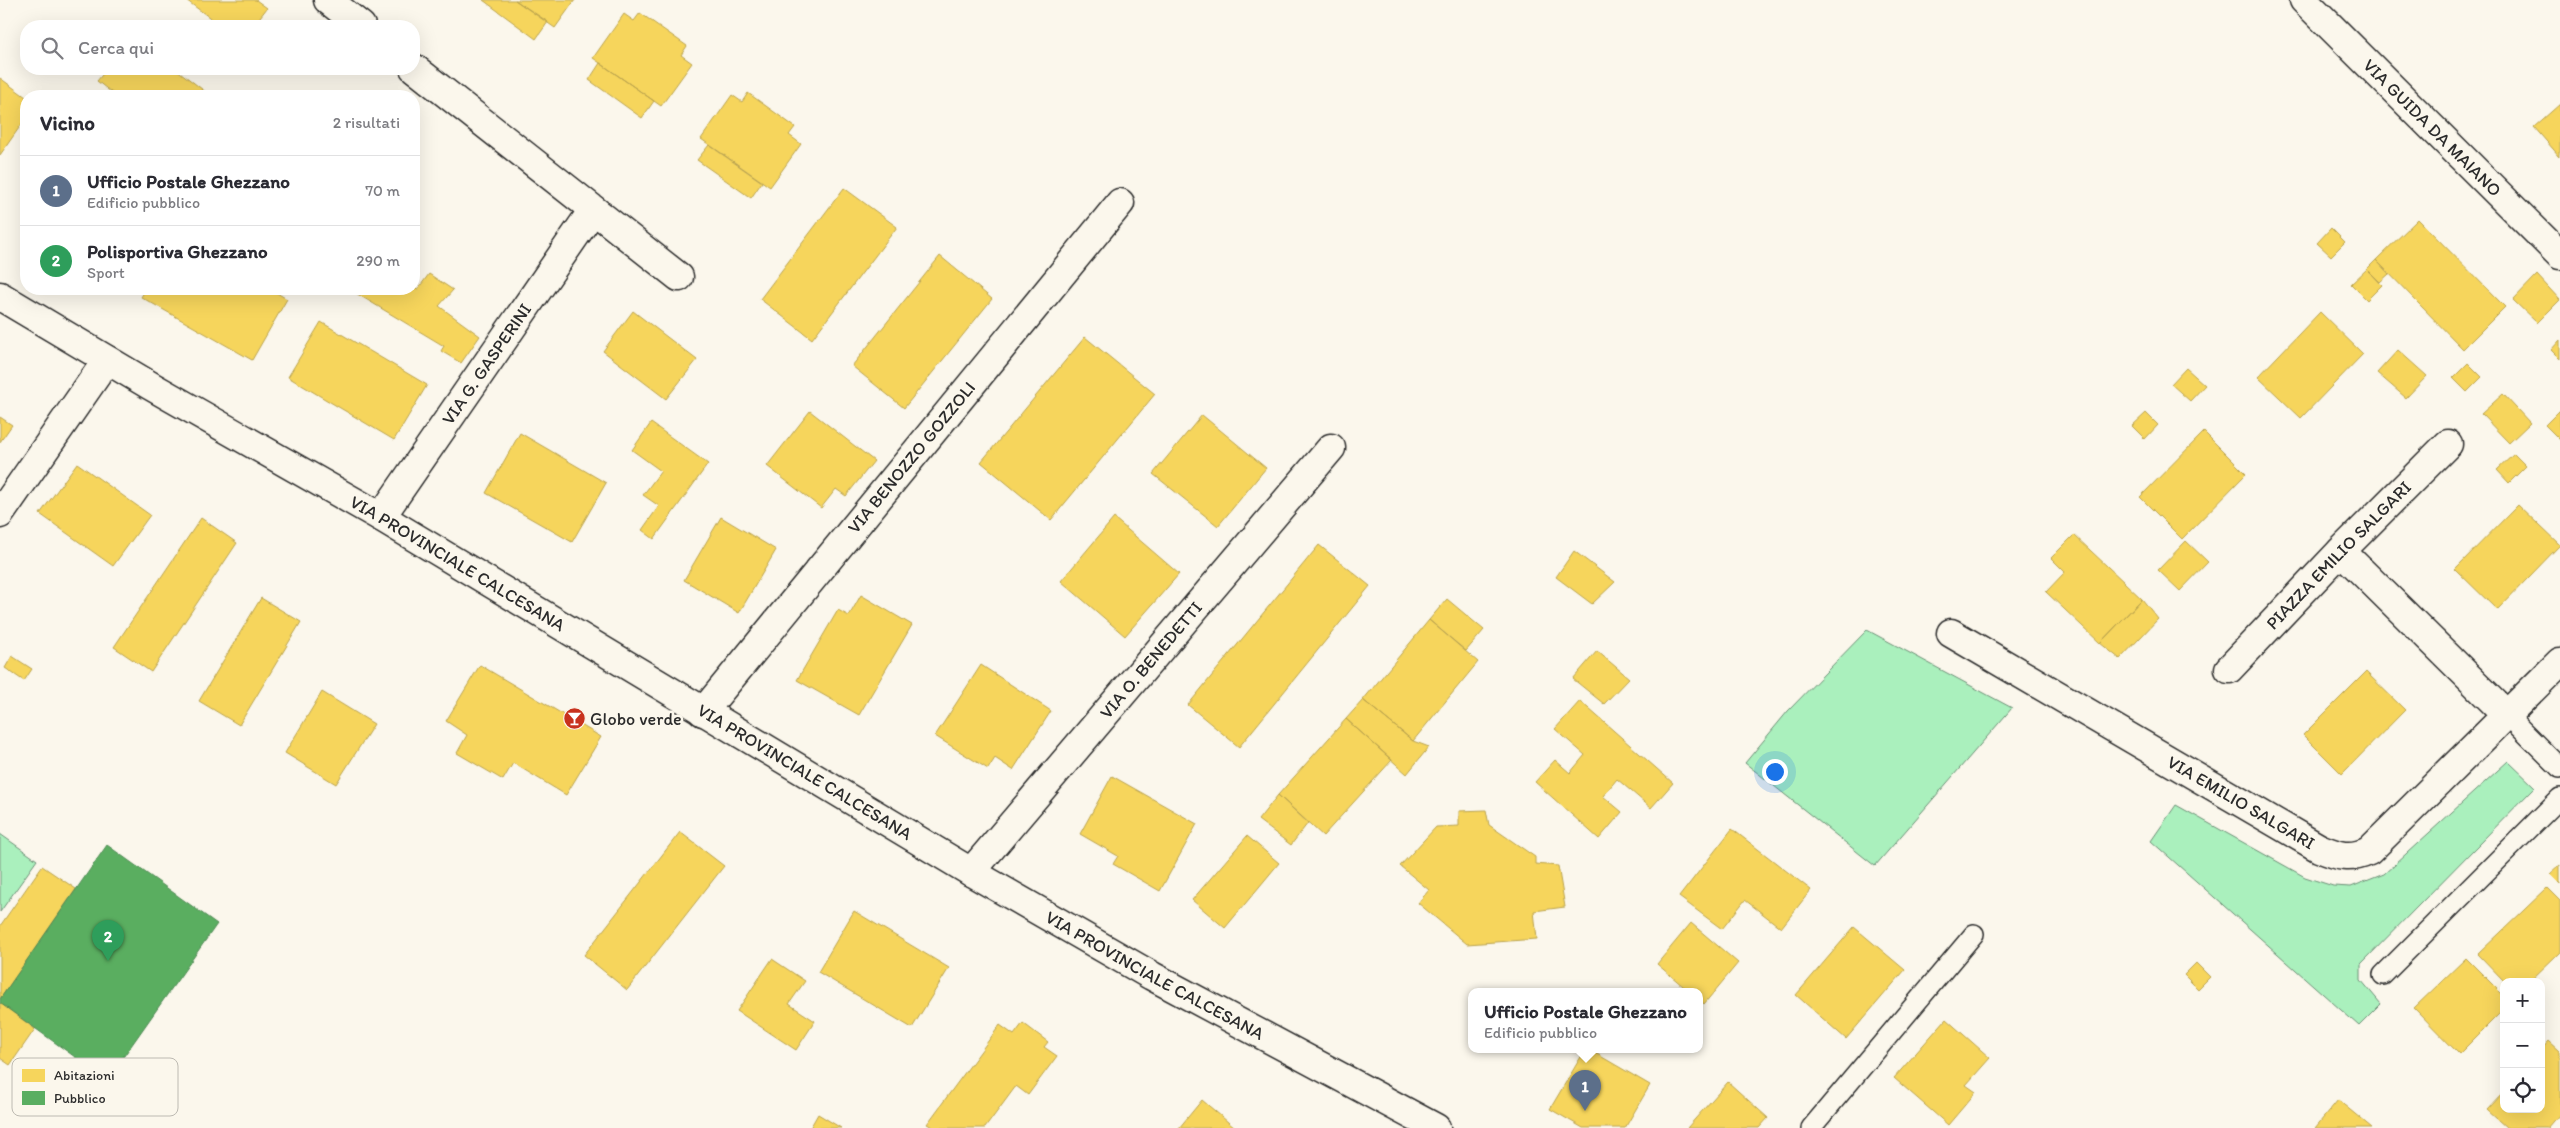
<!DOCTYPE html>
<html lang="it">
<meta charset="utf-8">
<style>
:root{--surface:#fff;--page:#f2f2f3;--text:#2b2b33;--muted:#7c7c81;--line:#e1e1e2;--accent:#c8321e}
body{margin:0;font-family:Itim,sans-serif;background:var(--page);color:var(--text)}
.controls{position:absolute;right:15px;bottom:15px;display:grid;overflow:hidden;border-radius:10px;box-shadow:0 5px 20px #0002}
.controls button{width:45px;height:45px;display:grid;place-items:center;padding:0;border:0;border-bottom:1px solid var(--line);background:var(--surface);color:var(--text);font:25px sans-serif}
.you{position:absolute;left:1774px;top:771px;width:18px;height:18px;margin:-12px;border:4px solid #fff;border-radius:50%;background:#1a73e8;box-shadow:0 0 0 8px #1a73e833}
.badge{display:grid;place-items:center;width:32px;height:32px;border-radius:50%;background:var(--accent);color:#fff;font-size:16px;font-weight:700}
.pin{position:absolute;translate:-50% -41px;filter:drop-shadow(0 1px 2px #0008)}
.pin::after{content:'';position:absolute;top:26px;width:18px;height:15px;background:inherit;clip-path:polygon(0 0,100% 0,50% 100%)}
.popup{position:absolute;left:1468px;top:988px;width:235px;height:65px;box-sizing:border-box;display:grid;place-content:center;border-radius:10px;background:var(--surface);filter:drop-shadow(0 1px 4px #0005);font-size:16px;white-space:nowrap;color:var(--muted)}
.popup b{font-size:19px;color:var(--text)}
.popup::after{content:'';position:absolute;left:50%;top:100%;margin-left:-10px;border:10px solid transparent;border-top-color:var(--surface)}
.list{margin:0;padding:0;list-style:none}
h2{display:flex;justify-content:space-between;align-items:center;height:65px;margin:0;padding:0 20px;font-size:21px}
h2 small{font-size:16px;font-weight:400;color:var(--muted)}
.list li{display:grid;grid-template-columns:32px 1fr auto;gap:15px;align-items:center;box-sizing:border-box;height:70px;padding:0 20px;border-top:1px solid var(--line)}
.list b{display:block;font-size:19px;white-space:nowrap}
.list p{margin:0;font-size:16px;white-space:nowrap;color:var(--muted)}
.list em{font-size:16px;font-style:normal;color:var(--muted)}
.icon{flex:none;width:28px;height:28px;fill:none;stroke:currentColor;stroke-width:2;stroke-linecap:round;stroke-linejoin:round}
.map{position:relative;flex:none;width:2560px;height:1128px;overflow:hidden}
.search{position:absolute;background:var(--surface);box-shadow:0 5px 20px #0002;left:20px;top:20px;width:400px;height:55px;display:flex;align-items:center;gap:12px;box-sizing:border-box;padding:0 18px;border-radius:20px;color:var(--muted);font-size:19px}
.panel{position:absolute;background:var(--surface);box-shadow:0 5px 20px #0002;left:20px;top:90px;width:400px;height:205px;border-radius:20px}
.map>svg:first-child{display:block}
.green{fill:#aaf0bd;stroke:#6a8e74}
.homes{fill:#f6d55c;stroke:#b9a24d}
.public{fill:#5aae61;stroke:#4c8751}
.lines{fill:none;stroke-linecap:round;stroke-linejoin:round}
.lane-casing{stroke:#2b2b2b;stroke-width:22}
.street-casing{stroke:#2b2b2b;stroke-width:31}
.secondary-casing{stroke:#2b2b2b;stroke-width:31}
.lane{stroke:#fbf7ec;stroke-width:19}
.street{stroke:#fbf7ec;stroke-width:28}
.secondary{stroke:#fbf7ec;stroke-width:28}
.labels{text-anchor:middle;stroke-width:5;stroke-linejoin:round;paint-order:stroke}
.street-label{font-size:18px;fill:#2b2b2b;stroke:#fbf7ec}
.poi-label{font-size:18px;fill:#2b2b2b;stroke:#fbf7ec;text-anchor:start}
.key{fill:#fbf7ec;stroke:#bdbab2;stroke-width:1}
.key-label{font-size:14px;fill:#2b2b2b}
</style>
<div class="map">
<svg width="2560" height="1128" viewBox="0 0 2560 1128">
<rect width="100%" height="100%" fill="#fbf7ec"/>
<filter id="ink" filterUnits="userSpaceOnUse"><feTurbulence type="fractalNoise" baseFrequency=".02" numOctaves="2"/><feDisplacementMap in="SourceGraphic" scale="10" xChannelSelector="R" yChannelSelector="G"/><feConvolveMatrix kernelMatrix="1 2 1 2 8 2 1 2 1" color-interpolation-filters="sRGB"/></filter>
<g filter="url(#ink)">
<!-- green -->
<path class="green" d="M1867,630L2012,708L1875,866L1745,763L1788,711Z
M2508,761L2535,787L2361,964V980L2381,1004L2359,1026L2151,841L2176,805L2305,877L2333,886L2351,887L2384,874Z
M0,834L37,860L0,912Z"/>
<!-- homes -->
<path class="homes" d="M186,0H256L267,8L253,26H221Z
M483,0H515L548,22L536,39Z
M515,0H575L555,28Z
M640,13L687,46L681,55L692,63L661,106L593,58L624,14L634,21Z
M600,63L654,101L642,118L589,80Z
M107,69H176L207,93L205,96H116L97,81Z
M0,78L26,97V118L0,155Z
M748,93L795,127L789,135L801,144L770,187L701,139L732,95L742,102Z
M2560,104V157L2534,127Z
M709,145L762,182L751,198L697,160Z
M844,188L897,227L812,339L760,299Z
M2418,219L2505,307L2463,349L2376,260Z
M2331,228L2345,242L2331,256L2317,243Z
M940,256L992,299L904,408L852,366Z
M2376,260L2389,274L2380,282L2367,269Z
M2367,269L2382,285L2367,300L2351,284Z
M429,274L453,290L439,306L480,336L461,363L441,351L444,346L349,289L414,287L418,289Z
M2537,275L2560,300L2537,323L2513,300Z
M146,289H270L287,299L252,360L141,297Z
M633,311L697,360L666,399L603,351Z
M2320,312L2363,354L2301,418L2258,377Z
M321,322L427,385L394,440L288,377Z
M1085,337L1155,394L1051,520L981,462Z
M2560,340V359L2551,350Z
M2398,350L2427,376L2406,398L2377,373Z
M2468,363L2482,377L2467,392L2453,378Z
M2186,368L2205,385L2190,401L2171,384Z
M2503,394L2530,423L2509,443L2481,414Z
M2560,410V440L2545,425Z
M810,411L874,461L846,496L836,489L821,508L767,466Z
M2146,413L2158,425L2145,439L2132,426Z
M1202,415L1266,468L1218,526L1153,474Z
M0,417L12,425L0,442Z
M651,423L708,464L654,539L642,530L659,506L643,495L661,471L632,450Z
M2204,432L2246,474L2182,539L2140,497Z
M520,433L606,483L572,542L486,493Z
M2514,454L2526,466L2509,483L2497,470Z
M77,463L150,515L113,566L40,514Z
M2518,505L2560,545L2497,610L2455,569Z
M721,517L776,550L739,613L684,580Z
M201,518L237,543L151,672L114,647Z
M1114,518L1179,574L1125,636L1061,581Z
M2074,535L2142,599L2100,643L2046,592L2065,572L2051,558Z
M2186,541L2208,562L2180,591L2158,570Z
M1319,545L1370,586L1239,747L1188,705Z
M1574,551L1615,582L1592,604L1556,577Z
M861,595L912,625L859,715L797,680L838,610L849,616Z
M261,598L301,622L239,725L199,701Z
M1447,599L1484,630L1466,651L1429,620Z
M2142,599L2158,619L2120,659L2100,643Z
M1429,620L1478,662L1413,741L1363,700Z
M1597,651L1629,678L1604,704L1573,679Z
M12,656L32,669L24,681L5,668Z
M480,665L601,737L566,795L513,763L503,780L457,753L467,735L446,721Z
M981,665L1051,711L1013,770L995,758L988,769L935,736Z
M2366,672L2405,710L2342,774L2303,735Z
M322,692L374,724L336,784L285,753Z
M1363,700L1413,741L1429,747L1407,774L1346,719Z
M1580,701L1673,783L1651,808L1617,779L1603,796L1622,812L1599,839L1535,782L1555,760L1570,773L1585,755L1555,729Z
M1346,719L1392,760L1323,836L1278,795Z
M1112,776L1197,824L1160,891L1113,864L1118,856L1080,834Z
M1278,795L1308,823L1291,845L1258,820Z
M1486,810L1489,825L1535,857V864L1558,866L1565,907L1534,911L1537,939L1467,944L1418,903L1429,890L1400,866L1436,827L1459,826V811Z
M1732,829L1811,890L1781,928L1745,900L1722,929L1679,897Z
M680,832L724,866L627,990L584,955Z
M1247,836L1279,863L1225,928L1192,900Z
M2560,865V884L2550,874Z
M42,866L76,889L0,999V926Z
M2547,888L2560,901V952L2529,982H2505L2478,954Z
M854,911L949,968L912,1028L818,972Z
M1691,923L1738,963L1704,1004L1699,999V992H1690L1657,964Z
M1854,927L1905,970L1846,1039L1796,995Z
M2466,958L2504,996V1009L2459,1054L2414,1008Z
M772,959L805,981L789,1004L815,1021L796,1050L737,1011Z
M2196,963L2210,977L2198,989L2184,975Z
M0,1003L35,1029L10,1065L0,1058Z
M1946,1019L1990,1058L1966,1085L1976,1092L1948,1125L1894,1078Z
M1023,1023L1048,1042L1044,1047L1057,1056L1028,1095L1016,1086L985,1128H934L927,1124L1000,1025L1014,1035Z
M2549,1041L2560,1051V1114L2548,1128H2507L2487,1110L2504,1092V1109H2541V1050Z
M1585,1050H1590L1650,1085L1625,1128H1583L1550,1109Z
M1728,1082L1768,1118L1759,1128H1687Z
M1202,1100L1235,1128H1179Z
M2338,1100L2372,1128H2315Z
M818,1114L841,1128H810Z"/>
<!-- public -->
<path class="public" d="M107,845L217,924L107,1080L0,1003V999Z"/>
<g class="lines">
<defs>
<path id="lane" d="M2507,715L2560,768
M2383,975L2560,798
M1811,1128L1974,934"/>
<g id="street">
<path d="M328,0L361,26"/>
<path id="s1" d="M2304,0L2560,255"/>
<path d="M414,68L679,277"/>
<path d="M0,514L107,360"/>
<path id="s2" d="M381,517L593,210"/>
<path d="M2341,551L2507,715"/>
<path id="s3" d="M1951,633L2319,848C2338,856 2350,860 2369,851L2560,662"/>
<path id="s4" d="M2229,669L2341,551L2448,444"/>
<path id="s5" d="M703,712L1120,203"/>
<path id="s6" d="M971,872L1331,448"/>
</g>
<g id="secondary">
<path id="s7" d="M0,296L151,386L381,517L971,872L1152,976L1436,1128"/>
</g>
</defs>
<!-- lane casing -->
<use href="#lane" class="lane-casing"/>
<!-- street casing -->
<use href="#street" class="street-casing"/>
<!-- secondary casing -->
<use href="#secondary" class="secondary-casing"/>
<!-- lane -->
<use href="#lane" class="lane"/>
<!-- street -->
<use href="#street" class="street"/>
<!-- secondary -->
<use href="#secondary" class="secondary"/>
</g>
</g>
<!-- icons -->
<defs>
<symbol id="bar-disc" viewBox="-11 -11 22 22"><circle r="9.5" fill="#c8321e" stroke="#fbf7ec"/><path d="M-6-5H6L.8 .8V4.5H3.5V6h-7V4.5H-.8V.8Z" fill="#fff"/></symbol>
</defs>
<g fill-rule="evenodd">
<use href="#bar-disc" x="562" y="706" width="25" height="25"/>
</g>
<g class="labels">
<!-- street labels -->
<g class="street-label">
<text dy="6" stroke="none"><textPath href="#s1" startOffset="181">VIA GUIDA DA MAIANO</textPath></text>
<text dy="6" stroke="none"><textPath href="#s2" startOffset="186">VIA G. GASPERINI</textPath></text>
<text dy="6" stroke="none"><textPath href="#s5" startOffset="329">VIA BENOZZO GOZZOLI</textPath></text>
<text dy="6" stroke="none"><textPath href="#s4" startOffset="158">PIAZZA EMILIO SALGARI</textPath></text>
<text dy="6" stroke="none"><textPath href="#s7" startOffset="530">VIA PROVINCIALE CALCESANA</textPath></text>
<text dy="6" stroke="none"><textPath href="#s6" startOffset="278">VIA O. BENEDETTI</textPath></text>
<text dy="6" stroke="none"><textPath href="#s7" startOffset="935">VIA PROVINCIALE CALCESANA</textPath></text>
<text dy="6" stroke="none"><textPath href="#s3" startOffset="336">VIA EMILIO SALGARI</textPath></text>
<text dy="6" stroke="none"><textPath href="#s7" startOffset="1340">VIA PROVINCIALE CALCESANA</textPath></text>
</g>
<!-- poi labels -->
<g class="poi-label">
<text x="590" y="725">Globo verde</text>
</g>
</g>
<!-- legend -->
<rect x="12" y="1058" width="166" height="58" rx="8" class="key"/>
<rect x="22" y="1069" width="23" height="13" fill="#f6d55c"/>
<rect x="22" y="1091" width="23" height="14" fill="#5aae61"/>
<g class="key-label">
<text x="54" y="1080">Abitazioni</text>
<text x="54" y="1103">Pubblico</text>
</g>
</svg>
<div class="controls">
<button>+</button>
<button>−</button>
<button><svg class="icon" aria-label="locate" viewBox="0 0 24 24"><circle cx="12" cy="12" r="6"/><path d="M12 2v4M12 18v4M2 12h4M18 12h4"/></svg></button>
</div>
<div class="you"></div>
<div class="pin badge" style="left:1585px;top:1111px;background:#5c6f8a">1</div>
<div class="popup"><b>Ufficio Postale Ghezzano</b>Edificio pubblico</div>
<div class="pin badge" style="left:108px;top:961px;background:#2e9e5b">2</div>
<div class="search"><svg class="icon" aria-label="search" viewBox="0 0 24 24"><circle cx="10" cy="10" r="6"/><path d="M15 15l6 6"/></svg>Cerca qui</div>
<section class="panel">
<h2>Vicino<small>2 risultati</small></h2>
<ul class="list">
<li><span class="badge" style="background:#5c6f8a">1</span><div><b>Ufficio Postale Ghezzano</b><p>Edificio pubblico</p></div><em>70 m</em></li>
<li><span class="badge" style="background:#2e9e5b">2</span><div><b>Polisportiva Ghezzano</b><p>Sport</p></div><em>290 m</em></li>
</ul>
</section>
</div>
